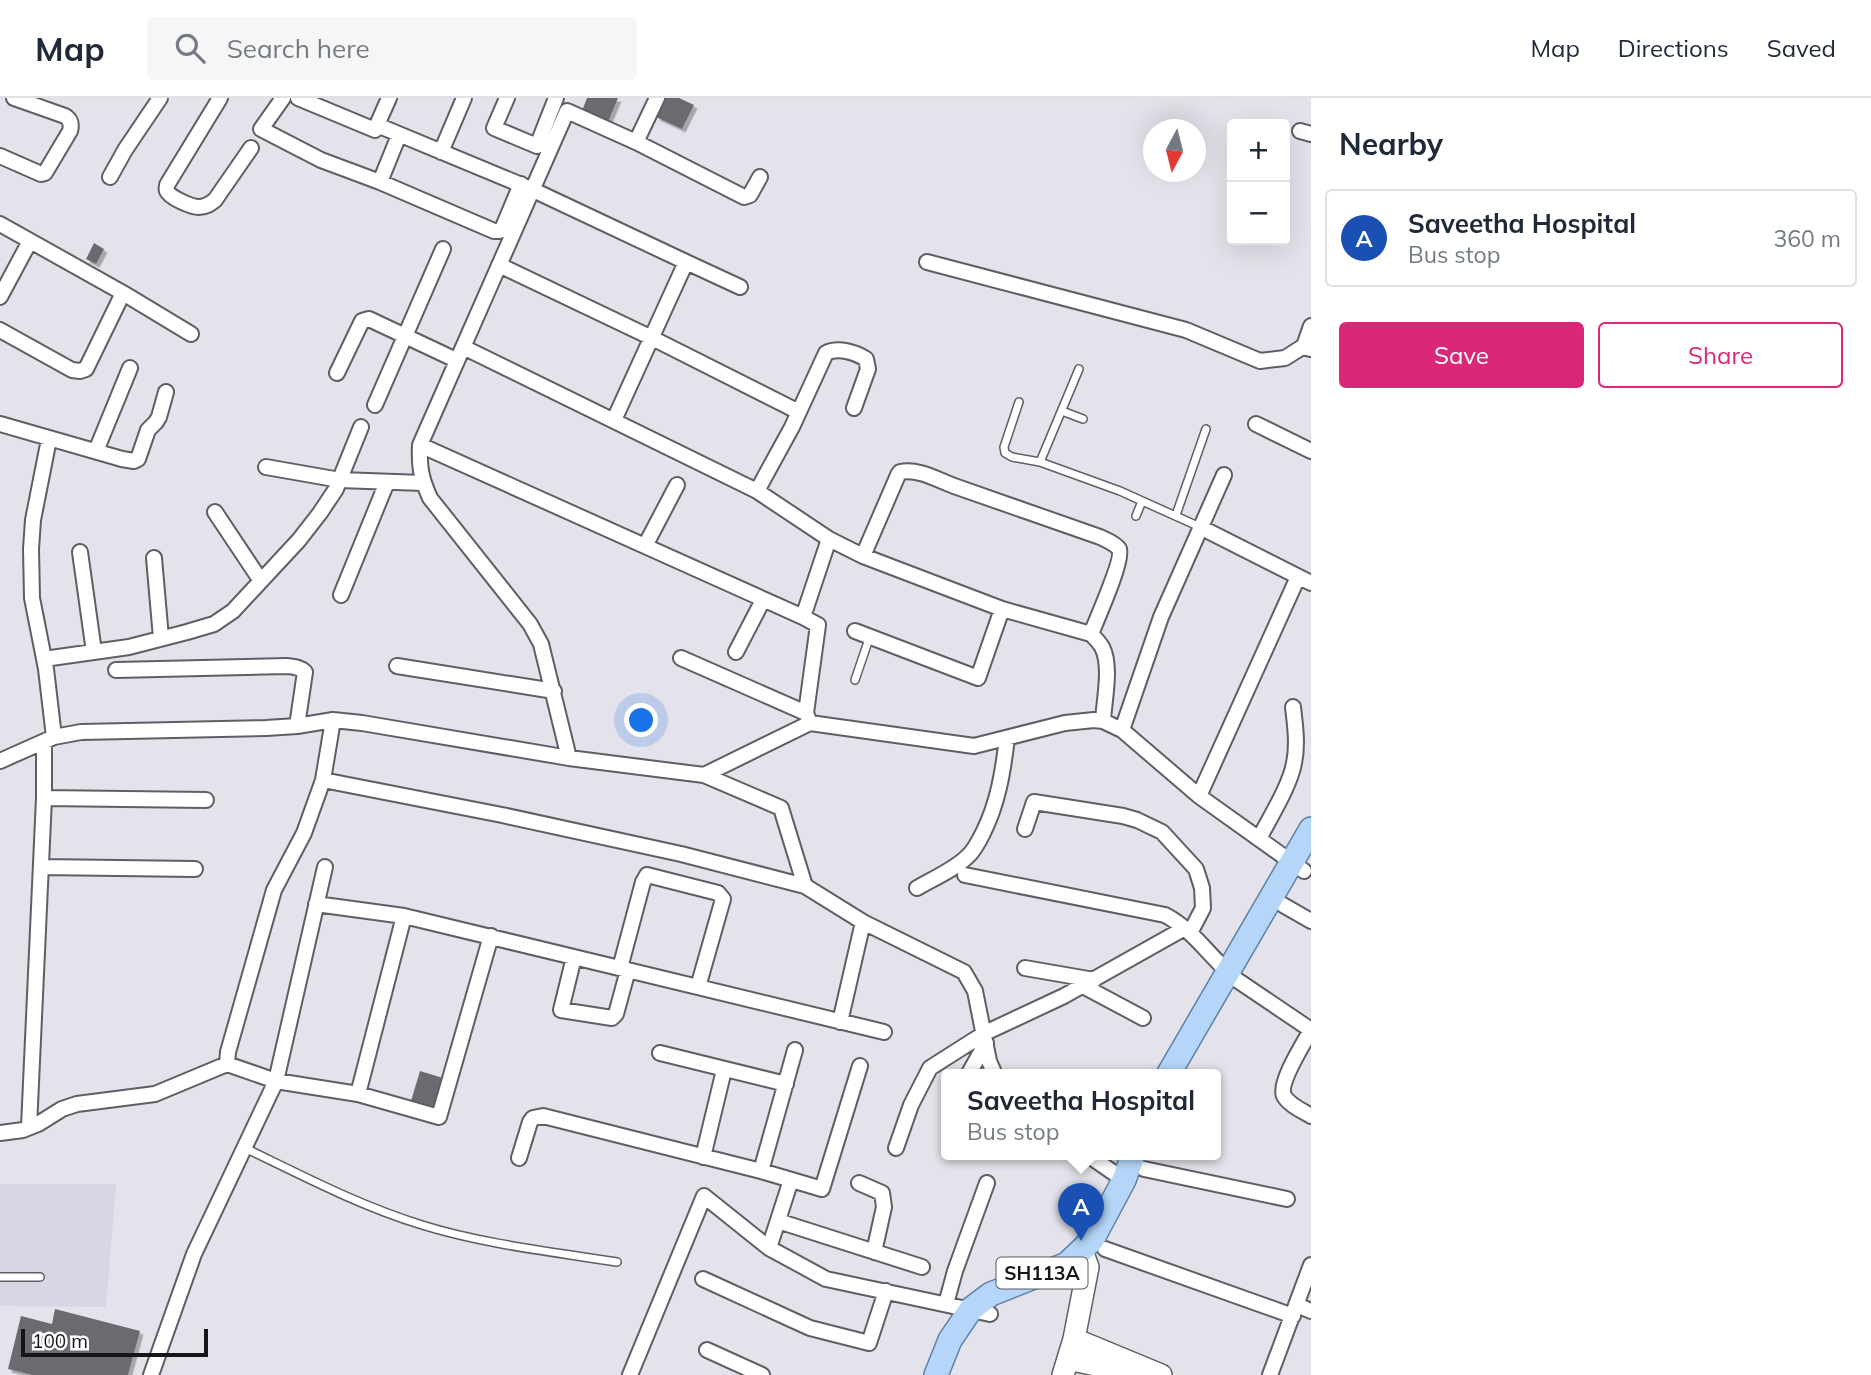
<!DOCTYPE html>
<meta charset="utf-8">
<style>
:root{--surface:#fff;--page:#f6f6f7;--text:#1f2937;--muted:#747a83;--line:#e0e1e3;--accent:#db2777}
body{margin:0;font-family:Mulish,sans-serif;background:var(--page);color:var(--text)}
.controls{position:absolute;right:21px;top:21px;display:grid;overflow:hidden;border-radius:7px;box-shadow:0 7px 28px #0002}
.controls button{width:63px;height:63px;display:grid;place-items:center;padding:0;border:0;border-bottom:2px solid var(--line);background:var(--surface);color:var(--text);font:35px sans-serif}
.compass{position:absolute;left:1143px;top:21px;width:63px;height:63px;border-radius:50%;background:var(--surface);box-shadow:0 7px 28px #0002;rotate:187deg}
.scale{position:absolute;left:21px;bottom:18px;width:187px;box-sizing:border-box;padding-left:7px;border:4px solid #161518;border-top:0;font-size:19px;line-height:24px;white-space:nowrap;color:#161518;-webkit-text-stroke:5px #fff;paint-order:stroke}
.you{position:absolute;left:642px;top:623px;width:24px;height:24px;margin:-18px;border:5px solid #fff;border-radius:50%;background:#1a73e8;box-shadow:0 0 0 10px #1a73e833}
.badge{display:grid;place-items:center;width:46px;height:46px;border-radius:50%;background:var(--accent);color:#fff;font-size:23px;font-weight:700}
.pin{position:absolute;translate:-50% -58px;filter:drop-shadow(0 2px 4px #0008)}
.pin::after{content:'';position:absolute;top:37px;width:24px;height:21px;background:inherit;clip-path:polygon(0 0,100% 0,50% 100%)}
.popup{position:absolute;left:941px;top:971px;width:280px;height:91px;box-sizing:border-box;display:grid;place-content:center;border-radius:7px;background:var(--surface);filter:drop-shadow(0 2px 5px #0005);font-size:23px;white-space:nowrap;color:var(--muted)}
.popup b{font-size:26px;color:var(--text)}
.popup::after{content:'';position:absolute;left:50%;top:100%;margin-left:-14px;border:14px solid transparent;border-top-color:var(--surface)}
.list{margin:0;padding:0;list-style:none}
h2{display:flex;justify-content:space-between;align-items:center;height:91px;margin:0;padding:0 28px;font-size:30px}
h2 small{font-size:23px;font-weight:400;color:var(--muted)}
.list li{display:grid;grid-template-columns:46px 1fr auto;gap:21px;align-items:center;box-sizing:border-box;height:98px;margin:0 14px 14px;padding:0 14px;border:2px solid var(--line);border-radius:7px}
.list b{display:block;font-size:26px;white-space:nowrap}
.list p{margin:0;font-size:23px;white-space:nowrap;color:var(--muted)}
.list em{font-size:23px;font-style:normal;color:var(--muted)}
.actions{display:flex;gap:14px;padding:21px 28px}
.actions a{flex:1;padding:16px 0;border:2px solid var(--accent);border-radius:7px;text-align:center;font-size:24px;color:var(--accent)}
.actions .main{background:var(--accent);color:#fff}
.icon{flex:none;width:38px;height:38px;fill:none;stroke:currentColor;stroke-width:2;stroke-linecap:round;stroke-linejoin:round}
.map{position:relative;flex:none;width:1311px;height:1277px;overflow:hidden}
header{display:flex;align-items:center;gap:42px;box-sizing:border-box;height:98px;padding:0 35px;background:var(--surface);border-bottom:2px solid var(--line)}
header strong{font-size:33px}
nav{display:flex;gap:38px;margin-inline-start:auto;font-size:24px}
.search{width:490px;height:63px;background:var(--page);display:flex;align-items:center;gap:18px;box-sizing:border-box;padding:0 24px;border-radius:7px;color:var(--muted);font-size:26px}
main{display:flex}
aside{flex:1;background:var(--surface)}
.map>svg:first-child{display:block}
.built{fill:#d8d5e4}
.building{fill:#6b6a71;filter:url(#shadow)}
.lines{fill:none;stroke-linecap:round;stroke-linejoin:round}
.lane-casing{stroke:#5f5e64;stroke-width:10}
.street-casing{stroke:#5f5e64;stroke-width:18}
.secondary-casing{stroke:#5f5e64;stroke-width:24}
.primary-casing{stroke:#5d81a6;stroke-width:26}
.lane{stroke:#fff;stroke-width:7}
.street{stroke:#fff;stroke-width:14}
.secondary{stroke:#fff;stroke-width:21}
.primary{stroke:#b5d6f8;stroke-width:23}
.labels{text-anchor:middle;stroke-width:6;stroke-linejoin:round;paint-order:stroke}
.shield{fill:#fff;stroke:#5c5b5d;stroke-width:2}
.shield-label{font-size:19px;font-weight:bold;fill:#161518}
</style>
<header>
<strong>Map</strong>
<div class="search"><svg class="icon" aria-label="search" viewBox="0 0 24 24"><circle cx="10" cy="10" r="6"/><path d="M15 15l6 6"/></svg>Search here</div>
<nav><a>Map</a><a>Directions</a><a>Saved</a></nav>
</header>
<main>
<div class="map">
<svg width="1311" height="1277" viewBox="0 0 1311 1277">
<defs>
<filter id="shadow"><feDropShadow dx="3.5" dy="3.5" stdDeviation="0" flood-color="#0004"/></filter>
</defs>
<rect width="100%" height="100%" fill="#e4e2ea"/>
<!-- built -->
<path class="built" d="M0,1086H116L106,1209L0,1208Z"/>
<!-- building -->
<path class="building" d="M587,0H618L608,24L582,13Z
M664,0H679L694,7L682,31L656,19Z
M94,145L104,151L96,166L86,161Z
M420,973L443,980L434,1010L411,1003Z
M55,1211L140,1233L128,1277H32L8,1271L21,1218L52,1226Z"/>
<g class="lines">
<defs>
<path id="lane" d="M1019,304L1004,349L1005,355L1012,359L1040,364L1120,393L1200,429
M1062,313L1083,321
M1040,364L1079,271
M1176,417L1206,331
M1136,418L1142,403
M855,582L870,538
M245,1050C303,1078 360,1108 422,1127C483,1146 553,1154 617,1164
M0,1179H40"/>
<path id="street" d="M220,0L167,87C167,89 166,91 167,93C170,100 192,109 199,109C206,109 210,106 215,102L251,50
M283,0L261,31L321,62L380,84L494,133H500L503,129L521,86
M298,0L375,32L377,27L531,91L686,164L614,322
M507,0L494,30L537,48L556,0
M377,27L389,0
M1300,33L1311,36
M636,44L657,0
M441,54L464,0
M0,58L41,76L45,75L70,33C72,26 70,21 65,18L14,0
M110,79L125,52L160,0
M380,84L399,37
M0,126L123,195L191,236
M686,164L740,189
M927,164L1186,232L1260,263L1285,260L1304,248
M499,167L652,240L799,314
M0,199L30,143
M0,232L72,272L80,273L86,271L123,195
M463,249L757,393L829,441L863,458L1002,511L1091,536C1095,540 1099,544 1102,549C1112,568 1104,602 1103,623
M1310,251L1304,248L1311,228
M337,275L362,223L369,221L456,262
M375,307L443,151
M0,326L122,361L134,363L138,361L148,332L156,324L159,319L166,294
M1256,326L1311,353
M49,341L33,422L31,451L32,500L46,571L54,639
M420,347L803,519
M96,353L130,270
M266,369L340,382L423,385
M757,393L792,329L826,255C838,249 855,254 866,261L868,271L854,310
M215,414L261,483
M1200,429L1311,485
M645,448L677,387
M80,454L94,554
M863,458L898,377L900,374C920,370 939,383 957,389C1005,406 1052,422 1100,439C1106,442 1115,445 1119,451C1124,461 1096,523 1091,536
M154,460L161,540
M341,497L387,384
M855,533L978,580L1002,511
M736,554L763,502
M681,560L806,615
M44,561L129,549L187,534L214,526L233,513L299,442L320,415L336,391L361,329
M397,568L554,593
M116,572L287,568C294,569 300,569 305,574L297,628
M810,625L806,615L818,527L803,519L829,441
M1122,632L1161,519L1224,377
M569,660L541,546L530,526L430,400C421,380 419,369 420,347L567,13L636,44L744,99L750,97L760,79
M0,663L54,639L81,634L266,630L297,628L333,622L362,625L569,660L704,677L810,625L974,648L1065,625L1094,622L1103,623L1122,632L1199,698L1304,773
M704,677L781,710L805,788
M323,682L502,717L681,756L805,788L863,824L964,874L975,893L989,963L995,977
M1199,698L1298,479
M44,700L206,702
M1025,731L1034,704L1123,718L1137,722L1162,734L1196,771L1202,790L1203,810L1190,835
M1259,741C1270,719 1290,688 1294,665C1298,647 1295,627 1293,609
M41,769L195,771
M325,769L276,983L358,996L439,1019L491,838
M965,777L1165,817C1194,832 1212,862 1237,882L1311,932
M917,790C934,780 954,772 968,758C974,753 979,743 983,735C998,705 1003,674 1007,640
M316,806L404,818L884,934
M1283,807L1311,823
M574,859L561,912L612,920L616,916L628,872
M620,870L643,784L647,777L718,795L723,801L698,889
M1025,870L1094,882
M1083,888L1143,920
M840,924L863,824
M1311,932C1304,945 1278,985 1284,998C1289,1007 1303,1013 1311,1018
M660,955L786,986
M968,977L986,945
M358,996L404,818
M29,1029L44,700V644
M0,1035L23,1032L38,1026L62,1011L77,1006L155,996L227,966
M896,1050L911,1007L930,970L985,935L1064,898L1185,830
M1088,1057L1124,1082
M703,1059L724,972
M519,1060L530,1024L533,1020L543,1018L761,1073L822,1091L860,968
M1144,1071L1287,1101
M761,1073L795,952
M859,1085L882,1095L884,1109L874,1154
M778,1123L922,1169
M769,1150L791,1082
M1105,1151L1293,1218
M703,1181L810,1230L869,1245L886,1193
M946,1206L955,1173L987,1085
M1297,1207L1311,1213
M707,1252L762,1277
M151,1277L194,1156L276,983L227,966L228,954L274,792L304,735L323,682L333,622
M630,1277L704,1098L769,1150L826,1181L990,1216
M1270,1277L1311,1167"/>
<path id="secondary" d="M1074,1241L1161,1277
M1068,1261L1133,1275
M1063,1277L1074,1241L1088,1169L1082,1153"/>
<path id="primary" d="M1168,977L1311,731
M936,1277L950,1242L971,1211L991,1196L1067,1166L1092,1142L1124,1082L1133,1057"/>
</defs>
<!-- lane casing -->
<use href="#lane" class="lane-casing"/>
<!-- street casing -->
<use href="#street" class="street-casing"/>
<!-- secondary casing -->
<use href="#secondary" class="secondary-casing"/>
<!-- primary casing -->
<use href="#primary" class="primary-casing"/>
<!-- lane -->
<use href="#lane" class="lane"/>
<!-- street -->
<use href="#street" class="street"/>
<!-- secondary -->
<use href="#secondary" class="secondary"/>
<!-- primary -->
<use href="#primary" class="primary"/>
</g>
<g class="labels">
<!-- shield labels -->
<rect class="shield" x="996.5" y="1159.5" width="91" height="31" rx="5"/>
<g class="shield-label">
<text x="1042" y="1182">SH113A</text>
</g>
</g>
</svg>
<div class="controls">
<button>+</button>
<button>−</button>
</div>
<svg class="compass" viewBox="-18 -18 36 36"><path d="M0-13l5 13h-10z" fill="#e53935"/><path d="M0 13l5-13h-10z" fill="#747a83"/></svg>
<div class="scale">100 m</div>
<div class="you"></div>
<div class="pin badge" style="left:1081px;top:1143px;background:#1a4fb4">A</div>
<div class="popup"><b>Saveetha Hospital</b>Bus stop</div>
</div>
<aside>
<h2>Nearby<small></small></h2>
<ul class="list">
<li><span class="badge" style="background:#1a4fb4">A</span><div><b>Saveetha Hospital</b><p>Bus stop</p></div><em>360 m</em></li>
</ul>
<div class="actions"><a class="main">Save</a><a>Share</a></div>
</aside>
</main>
